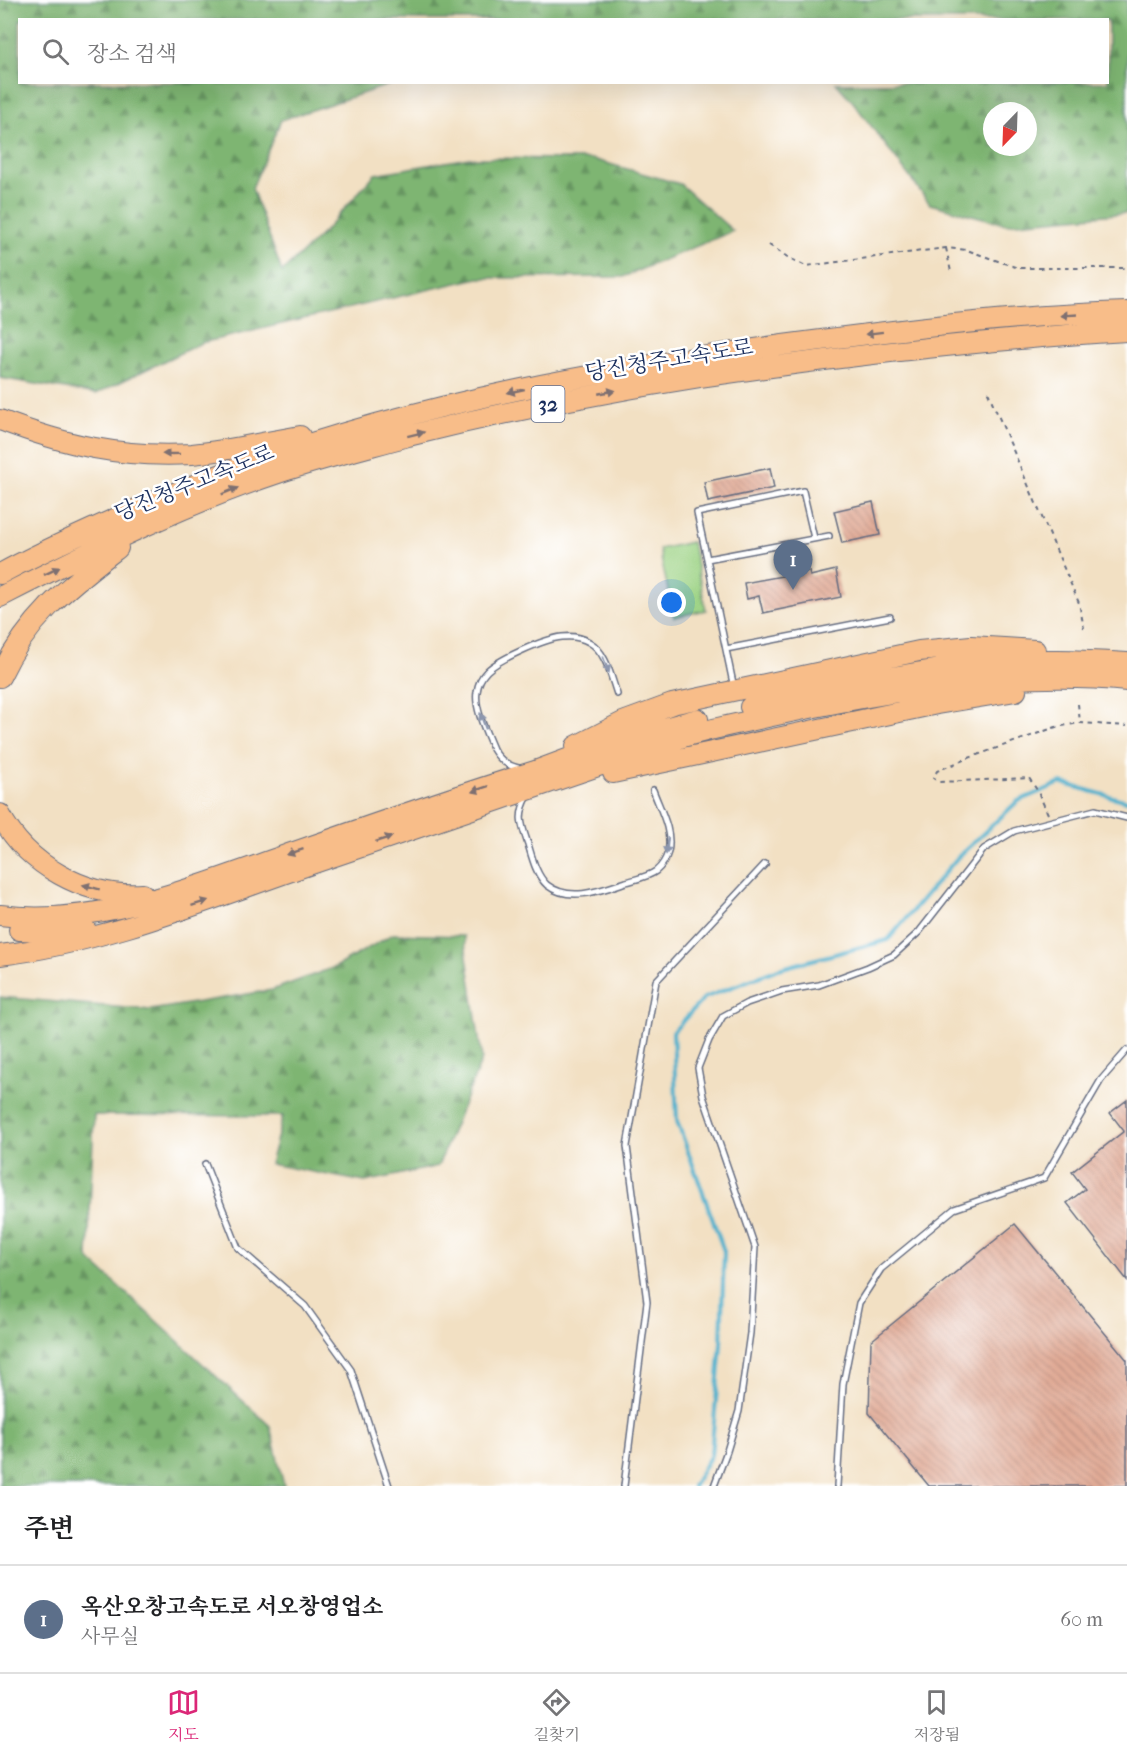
<!DOCTYPE html>
<html lang="ko">
<meta charset="utf-8">
<style>
:root{--surface:#fff;--page:#f2f2f2;--text:#202124;--muted:#757577;--line:#e0e0e0;--accent:#db2777}
body{margin:0;font-family:"IM FELL French Canon","Noto Serif KR",serif;background:var(--page);color:var(--text)}
.compass{position:absolute;left:983px;top:102px;width:54px;height:54px;border-radius:50%;background:var(--surface);box-shadow:0 6px 24px #0002;rotate:203deg}
.you{position:absolute;left:672px;top:603px;width:21px;height:21px;margin:-15px;border:4px solid #fff;border-radius:50%;background:#1a73e8;box-shadow:0 0 0 9px #1a73e833}
.badge{display:grid;place-items:center;width:39px;height:39px;border-radius:50%;background:var(--accent);color:#fff;font-size:20px;font-weight:700}
.pin{position:absolute;translate:-50% -50px;filter:drop-shadow(0 2px 3px #0008)}
.pin::after{content:'';position:absolute;top:32px;width:21px;height:18px;background:inherit;clip-path:polygon(0 0,100% 0,50% 100%)}
.list{margin:0;padding:0;list-style:none}
h2{display:flex;justify-content:space-between;align-items:center;height:78px;margin:0;padding:0 24px;font-size:26px}
h2 small{font-size:20px;font-weight:400;color:var(--muted)}
.list li{display:grid;grid-template-columns:39px 1fr auto;gap:18px;align-items:center;box-sizing:border-box;height:108px;padding:0 24px;border-top:2px solid var(--line)}
.list b{display:block;font-size:22px;white-space:nowrap}
.list p{margin:0;font-size:20px;white-space:nowrap;color:var(--muted)}
.list em{font-size:20px;font-style:normal;color:var(--muted)}
.icon{flex:none;width:33px;height:33px;fill:none;stroke:currentColor;stroke-width:2;stroke-linecap:round;stroke-linejoin:round}
.map{position:relative;flex:none;width:1127px;height:1486px;overflow:hidden}
.search{position:absolute;background:var(--surface);box-shadow:0 6px 24px #0002;left:18px;right:18px;top:18px;height:66px;display:flex;align-items:center;gap:15px;box-sizing:border-box;padding:0 21px;border-radius:0px;color:var(--muted);font-size:22px}
.sheet{height:186px;background:var(--surface)}
nav{display:flex;justify-content:space-around;align-items:center;box-sizing:border-box;height:84px;border-top:2px solid var(--line);background:var(--surface);font-size:16px;color:var(--muted)}
nav a{display:grid;justify-items:center;gap:3px}
nav .on{color:var(--accent)}
.map>svg:first-child{display:block}
.forest{fill:url(#forest-firs);stroke:#4c7268;stroke-width:1.5;fill-rule:evenodd}
.pitch{fill:#9dd385;stroke:#5c8172;stroke-width:1.5}
.lines{fill:none;stroke-linecap:round;stroke-linejoin:round}
.stream{stroke:#4eb0cd;stroke-width:4}
.building{fill:url(#building-back-hatch)}
.lane-casing{stroke:#666d81;stroke-width:8}
.highway-casing{stroke:#666d81;stroke-width:22}
.path{stroke:#666d81;stroke-width:2;stroke-dasharray:4.5 4.5;stroke-linecap:butt}
.lane{stroke:#fff;stroke-width:5}
.highway{stroke:#f8bd89;stroke-width:20}
.oneway{fill:#7e6f71}
.oneway2{fill:#8d97ae}
.labels{text-anchor:middle;stroke-width:5;stroke-linejoin:round;paint-order:stroke}
.shield{fill:#fff;stroke:#5f6d8e;stroke-width:1.5}
.shield-label{font-size:21px;font-weight:bold;fill:#1b2f5e}
.street-label{font-size:22px;fill:#1b2f5e;stroke:#fff}
</style>
<div class="map">
<svg width="1127" height="1486" viewBox="0 0 1127 1486">
<defs>
<pattern id="forest-firs" width="22" height="20" patternUnits="userSpaceOnUse" patternTransform="scale(1.5)"><rect width="22" height="20" fill="#7eb572"/><path d="M5 1l3.5 6h-7zM16 11l3.5 6h-7z" fill="#669461"/></pattern>
<pattern id="building-back-hatch" width="6" height="6" patternUnits="userSpaceOnUse" patternTransform="scale(1.5)"><rect width="6" height="6" fill="#e1ab96"/><path d="M-1 5l2 2M0 0l6 6M5-1l2 2" fill="none" stroke="#c09384"/></pattern>
</defs>
<rect width="100%" height="100%" fill="#fff"/>
<filter id="ink" filterUnits="userSpaceOnUse"><feTurbulence type="fractalNoise" baseFrequency=".0167" numOctaves="2"/><feDisplacementMap in="SourceGraphic" scale="12" xChannelSelector="R" yChannelSelector="G"/><feConvolveMatrix kernelMatrix="1 2 1 2 8 2 1 2 1" color-interpolation-filters="sRGB"/></filter>
<filter id="wash" filterUnits="userSpaceOnUse"><feTurbulence type="fractalNoise" baseFrequency=".008" numOctaves="4" result="noise"/><feDisplacementMap in="SourceGraphic" scale="24" xChannelSelector="R" yChannelSelector="G"/><feGaussianBlur stdDeviation="1.35" result="paint"/><feColorMatrix in="noise" values="0 0 0 0 0 0 0 0 0 0 0 0 0 0 0 0 0 1.4 0 .05"/><feComposite in="paint" operator="in"/></filter>
<g filter="url(#wash)">
<rect width="100%" height="100%" fill="#f2e0c3"/>
<!-- forest -->
<path class="forest" d="M0,0H1127V213L1006,224L930,204L853,102L836,83L1108,82V20H20V82L395,83L281,120L252,188L282,272L323,233L375,174L469,158L592,159L680,184L733,231L623,277L478,278L201,343L96,394L0,378ZM992,111H1028V147H992Z
M393,934L464,936L482,1059L438,1166L365,1182L270,1164L283,1116L94,1115L88,1258L270,1426L284,1486H0V997L151,1010L272,990L335,967Z"/>
<!-- pitch -->
<path class="pitch" d="M692,542L706,610L674,617L659,549Z"/>
<g class="lines">
<!-- stream -->
<path class="stream" d="M693,1486L711,1455L721,1344L724,1251L677,1121L673,1032L704,998L778,969L888,940L958,857L1018,801L1061,783L1127,801"/>
</g>
<g id="blocks">
<!-- building -->
<path class="building" d="M770,468L774,488L708,502L704,482Z
M873,502L880,535L842,543L834,511Z
M836,570L841,597L763,613L759,596L747,599L744,583L809,571L810,576Z
M1127,1100V1280L1067,1203L1085,1189L1072,1172L1124,1131L1110,1113Z
M1015,1224L1127,1360V1486H929L869,1413L871,1341Z"/>
</g>
</g>
<g filter="url(#ink)">
<use href="#blocks" fill-opacity="0" stroke="#666d81" stroke-width="1.5"/>
<g class="lines">
<defs>
<path id="lane" d="M707,559L697,513L803,491L814,538
M726,649L890,617
M734,688L707,559L829,536
M522,769C508,766 500,761 493,749C487,734 474,708 477,692C478,684 481,677 487,671C499,659 544,639 562,637C571,636 581,637 589,642C606,651 611,677 617,694
M528,796C517,815 521,824 528,844C532,857 536,875 547,885C570,903 602,890 626,882C636,879 648,877 656,871C662,866 666,859 668,852C673,831 660,809 653,790
M205,1164L238,1248L305,1306L351,1370L389,1486
M624,1486L647,1302L627,1146L656,981L765,864
M714,1486L727,1451L739,1411L750,1333L755,1247L703,1096L698,1068L709,1040L723,1016L747,1003L782,991L819,985L868,967L894,955L919,932L984,849L1014,831L1095,810L1127,818
M837,1486L843,1384L859,1303L881,1269L954,1209L1044,1178L1101,1080L1127,1050"/>
<path id="highway" d="M0,420C65,445 121,458 192,454C228,451 264,442 300,436
M0,574C43,550 88,531 132,511C172,494 211,477 252,463C423,402 604,370 783,345C897,330 1011,315 1127,312
M0,597C90,551 182,505 278,473C321,459 365,448 408,436C528,406 649,383 771,367C889,351 1008,338 1127,331
M0,677C28,617 68,587 118,548
M750,707C829,690 909,671 989,663C1035,658 1081,660 1127,663
M576,746L623,722L672,704L919,651L971,646L1035,650
M613,773L937,704L1016,691
M0,814C26,865 86,898 143,894
M0,915C95,928 197,886 286,855C369,826 451,797 535,771C589,750 643,733 698,719
M19,930L48,931L86,930
M0,955C109,942 214,897 317,862C440,819 563,779 686,736L709,730C843,700 989,667 1127,681"/>
</defs>
<!-- lane casing -->
<use href="#lane" class="lane-casing"/>
<!-- highway casing -->
<use href="#highway" class="highway-casing"/>
<!-- path -->
<path class="path" d="M769,245L789,258L806,266L946,248L967,250L1018,268H1127
M946,248L951,272
M988,392L1079,603L1084,628
M1078,704L1080,722
M1048,814L1037,790L1029,778L939,782L933,778L937,771L966,759L1056,727L1080,723L1127,726"/>
<!-- lane -->
<use href="#lane" class="lane"/>
<!-- highway -->
<use href="#highway" class="highway"/>
</g>
<!-- one-way arrows -->
<defs><path id="oneway-solid" d="M-6-.8H1V-3.2L6.5 0L1 3.2V.8H-6Z" transform="scale(1.5)"/></defs>
<g class="oneway">
<use href="#oneway-solid" transform="translate(1069 315) rotate(177)"/>
<use href="#oneway-solid" transform="translate(874 333) rotate(173)"/>
<use href="#oneway-solid" transform="translate(516 391) rotate(168)"/>
<use href="#oneway-solid" transform="translate(607 392) rotate(-11)"/>
<use href="#oneway-solid" transform="translate(416 434) rotate(-14)"/>
<use href="#oneway-solid" transform="translate(171 454) rotate(179)"/>
<use href="#oneway-solid" transform="translate(230 491) rotate(-22)"/>
<use href="#oneway-solid" transform="translate(52 571) rotate(-26)"/>
<use href="#oneway-solid" transform="translate(480 789) rotate(161)"/>
<use href="#oneway-solid" transform="translate(384 839) rotate(-18)"/>
<use href="#oneway-solid" transform="translate(295 852) rotate(161)"/>
<use href="#oneway-solid" transform="translate(91 887) rotate(-165)"/>
<use href="#oneway-solid" transform="translate(200 903) rotate(-18)"/>
</g>
<g class="oneway2">
<use href="#oneway-solid" transform="translate(606 665) rotate(69)"/>
<use href="#oneway-solid" transform="translate(483 721) rotate(-110)"/>
<use href="#oneway-solid" transform="translate(667 846) rotate(96)"/>
</g>
</g>
<g class="labels">
<!-- shield labels -->
<rect class="shield" x="531.5" y="386" width="33" height="36" rx="4.5"/>
<g class="shield-label">
<text x="548" y="411">32</text>
</g>
<!-- street labels -->
<g class="street-label">
<text transform="translate(669 359) rotate(-9)" y="8">당진청주고속도로</text>
<text transform="translate(194 482) rotate(-22)" y="8">당진청주고속도로</text>
</g>
</g>
</svg>
<svg class="compass" viewBox="-18 -18 36 36"><path d="M0-13l5 13h-10z" fill="#e53935"/><path d="M0 13l5-13h-10z" fill="#757577"/></svg>
<div class="you"></div>
<div class="pin badge" style="left:793px;top:590px;background:#5c6f8a">1</div>
<div class="search"><svg class="icon" aria-label="search" viewBox="0 0 24 24"><circle cx="10" cy="10" r="6"/><path d="M15 15l6 6"/></svg>장소 검색</div>
</div>
<section class="sheet">
<h2>주변<small></small></h2>
<ul class="list">
<li><span class="badge" style="background:#5c6f8a">1</span><div><b>옥산오창고속도로 서오창영업소</b><p>사무실</p></div><em>60 m</em></li>
</ul>
</section>
<nav>
<a class="on"><svg class="icon" aria-label="map" viewBox="0 0 24 24"><path d="M3 6l6-2 6 2 6-2v14l-6 2-6-2-6 2zM9 4v14M15 6v14"/></svg>지도</a>
<a><svg class="icon" aria-label="directions" viewBox="0 0 24 24"><path d="M12 3l9 9-9 9-9-9zM9 14v-3h6M13 9l2 2-2 2"/></svg>길찾기</a>
<a><svg class="icon" aria-label="saved" viewBox="0 0 24 24"><path d="M7 4h10v16l-5-4-5 4z"/></svg>저장됨</a>
</nav>
